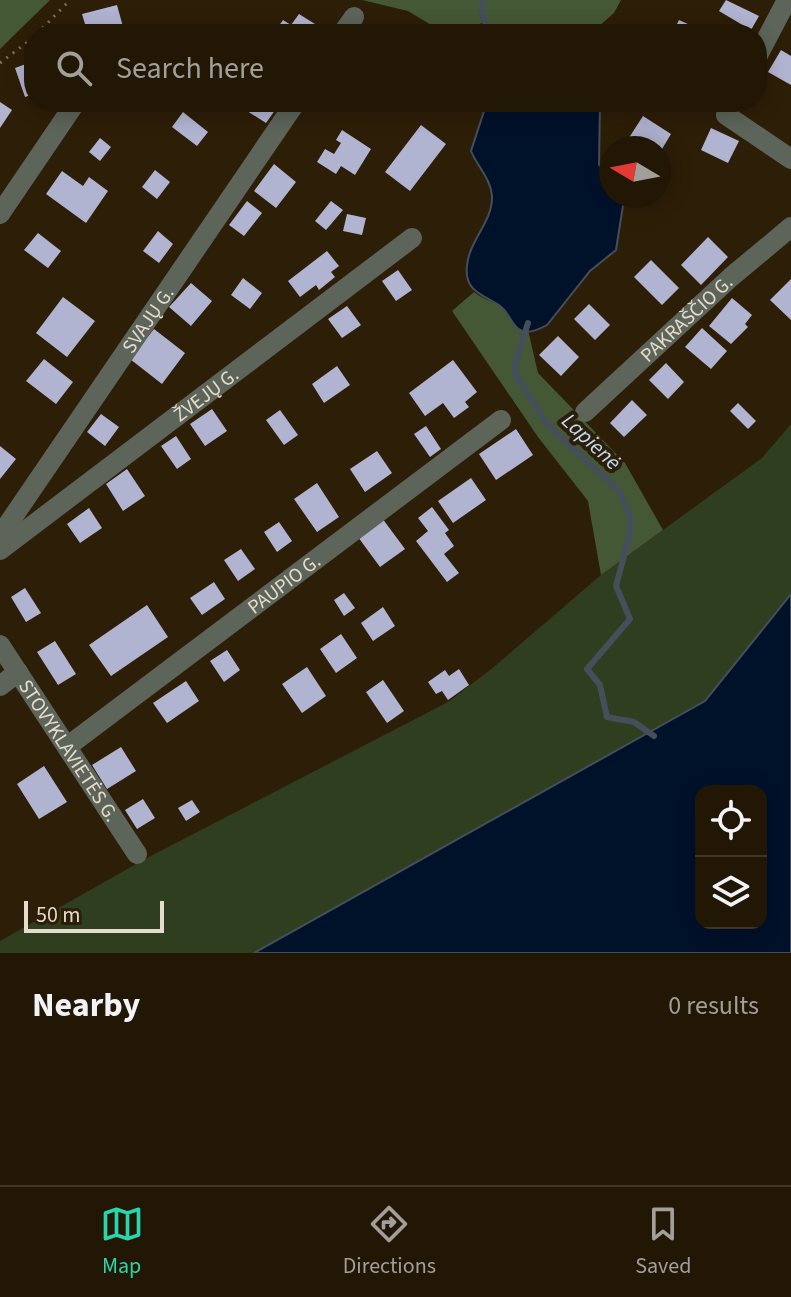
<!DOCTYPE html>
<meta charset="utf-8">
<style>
:root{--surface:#221605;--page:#2e2313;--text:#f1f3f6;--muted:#a29f9a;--line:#3f3527;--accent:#28d5ad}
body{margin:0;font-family:"Source Sans 3",sans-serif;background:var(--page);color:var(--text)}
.controls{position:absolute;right:24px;bottom:24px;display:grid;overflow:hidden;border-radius:16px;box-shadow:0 4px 20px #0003}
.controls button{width:72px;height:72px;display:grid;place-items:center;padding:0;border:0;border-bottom:2px solid var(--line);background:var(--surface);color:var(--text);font:40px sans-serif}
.compass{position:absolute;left:599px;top:136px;width:72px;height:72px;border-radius:50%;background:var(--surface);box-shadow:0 4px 20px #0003;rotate:280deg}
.scale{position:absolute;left:24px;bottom:20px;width:140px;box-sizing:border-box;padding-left:8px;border:4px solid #e5dcce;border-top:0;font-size:22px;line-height:28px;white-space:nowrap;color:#e5dcce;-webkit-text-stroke:6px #2d1e07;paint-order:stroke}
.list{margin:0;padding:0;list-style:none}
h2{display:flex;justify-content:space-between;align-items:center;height:104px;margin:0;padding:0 32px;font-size:34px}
h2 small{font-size:26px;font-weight:400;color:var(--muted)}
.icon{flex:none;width:44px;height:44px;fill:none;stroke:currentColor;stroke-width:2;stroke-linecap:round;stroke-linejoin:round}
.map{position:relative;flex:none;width:791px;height:953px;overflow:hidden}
.search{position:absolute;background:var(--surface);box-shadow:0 4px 20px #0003;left:24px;right:24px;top:24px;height:88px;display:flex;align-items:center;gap:20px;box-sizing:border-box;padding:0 28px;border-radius:32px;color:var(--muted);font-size:30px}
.sheet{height:232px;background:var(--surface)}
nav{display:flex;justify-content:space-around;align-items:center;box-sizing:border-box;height:112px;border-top:2px solid var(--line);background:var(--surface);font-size:22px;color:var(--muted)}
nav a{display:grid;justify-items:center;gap:4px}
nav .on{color:var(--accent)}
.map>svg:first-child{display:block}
.green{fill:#2e3e1e}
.forest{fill:#455835}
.water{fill:#00112a;stroke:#454e5b;stroke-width:2;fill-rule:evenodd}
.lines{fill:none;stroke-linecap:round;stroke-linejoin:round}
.stream{stroke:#454e5b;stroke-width:6}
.building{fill:#b1b4d1}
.path{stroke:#7b6f5c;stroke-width:3;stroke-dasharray:2 6;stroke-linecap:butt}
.street{stroke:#5d6459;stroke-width:20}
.labels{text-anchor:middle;stroke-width:8;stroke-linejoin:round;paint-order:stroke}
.street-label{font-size:20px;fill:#e5dcce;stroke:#2d1e07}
.water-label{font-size:22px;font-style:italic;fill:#c1ddfd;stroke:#2d1e07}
</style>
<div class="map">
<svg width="791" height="953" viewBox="0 0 791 953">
<rect width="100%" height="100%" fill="#2d1e07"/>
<!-- green -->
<path class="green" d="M791,424V594L706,701L254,953H0V941L145,859L448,702L495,666L601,575L762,458Z"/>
<!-- forest -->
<path class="forest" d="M0,0H50L0,49Z
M362,0H621L614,13L590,34H493L484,22L478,25L477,34H446L408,11Z
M474,292C482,299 490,300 498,305C513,313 505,325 528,330L538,373L625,463L663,530L601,575L588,501L538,437L452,311Z"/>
<!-- water -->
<path class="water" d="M487,102H600L599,165L611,178V196L624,199L616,250L590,271L547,325C511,345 515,315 499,305C482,294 464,291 467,266C469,240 493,222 492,196C491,179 477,166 471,151Z
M791,594V953H254L705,701ZM761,791V923H701V791Z"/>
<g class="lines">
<!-- stream -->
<path class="stream" d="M483,0L482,13L489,34
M528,323L515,364V374L548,425L619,491L630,516V534L616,586L630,619L587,669L600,685L607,717L634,722L654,736"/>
</g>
<!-- building -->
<path class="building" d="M726,0L759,16L751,30L719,11Z
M117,5L125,34H88L82,14Z
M299,14L315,24L308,34H273L283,20L291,25Z
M679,20L701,30L699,34H672Z
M409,24L422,34H401Z
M781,50L791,56V85L768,72Z
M34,61V94L25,97L15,68Z
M0,102L12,110L0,128Z
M233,102H272L278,106L266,123Z
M183,112L208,132L197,146L172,127Z
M643,116L671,134L659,154V148L623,147Z
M421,125L446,144L410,191L385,172Z
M711,128L739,141L728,163L701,150Z
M342,130L371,149L355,175L341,166L336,174L317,162L325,149L334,154L341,143L336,140Z
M100,138L111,147L100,161L89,152Z
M274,164L296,182L276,208L254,191Z
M155,170L170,182L157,199L142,187Z
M62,171L83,186L89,177L108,191L86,223L46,194Z
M247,201L262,213L244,236L229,225Z
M331,201L343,210L326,230L315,221Z
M347,214L366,218L362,235L343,231Z
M158,231L173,244L159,263L143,251Z
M38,233L61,251L48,268L24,250Z
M708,237L728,257L701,285L681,265Z
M327,251L339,266L331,272L335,277L319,290L316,285L300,297L288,281Z
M651,260L679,288L662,305L634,277Z
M398,270L412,290L396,301L382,281Z
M243,278L262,293L250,309L231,295Z
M791,279V320L770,300Z
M191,283L212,301L191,326L169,307Z
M63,297L95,321L67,357L36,333Z
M732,298L752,315L745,324L748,327L731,344L709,326Z
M589,304L610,325L595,340L574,319Z
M347,306L361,325L342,338L328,319Z
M702,328L727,351L711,369L685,347Z
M154,329L185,353L162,384L130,359Z
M558,336L579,357L561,376L539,355Z
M44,359L73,382L56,404L26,381Z
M453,360L477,392L465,402L469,407L454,418L443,403L425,416L409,393Z
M666,363L684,382L668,399L649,380Z
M337,366L350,385L324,403L312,384Z
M632,400L647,415L624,437L610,423Z
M738,403L756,421L748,429L730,411Z
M212,409L227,431L205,446L190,424Z
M280,410L298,435L284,445L266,420Z
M101,414L119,427L105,446L87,432Z
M426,426L441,449L430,457L414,434Z
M516,429L533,455L496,480L479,454Z
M176,436L191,459L177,469L161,446Z
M0,446L16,459L0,479Z
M377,451L392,473L365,492L350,469Z
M127,469L145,496L123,511L106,484Z
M471,478L486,500L453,523L438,501Z
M317,483L339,517L317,532L294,499Z
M432,507L449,530L445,533L454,546L444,554L459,573L447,582L416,541L428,531L418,518Z
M89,508L102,528L80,543L67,524Z
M382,518L405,549L380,567L358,537Z
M279,522L292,541L277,552L264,532Z
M241,549L255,569L238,581L224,560Z
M214,582L225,599L202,615L190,598Z
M25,588L41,613L26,622L11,597Z
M344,593L355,608L344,616L334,600Z
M147,605L168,637L111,676L89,645Z
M383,607L395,626L373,641L361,623Z
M341,634L357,658L336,673L320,649Z
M55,641L76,674L58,685L37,652Z
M227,650L240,670L224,682L210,661Z
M307,667L326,696L302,713L282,684Z
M459,669L469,685L448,700L442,691L436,694L428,682L445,670L449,676Z
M383,680L404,711L387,723L366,692Z
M186,681L199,701L167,723L153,703Z
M121,747L136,771L107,789L92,765Z
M44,766L67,802L39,819L17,784Z
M143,799L155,818L137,829L125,810Z
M192,800L200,812L186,821L178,808Z"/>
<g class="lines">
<!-- path -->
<path class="path" d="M37,34L70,0
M0,63L34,37"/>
<!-- street -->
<g class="street">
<path d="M342,34L354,17"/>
<path d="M757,57L787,0"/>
<path d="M733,102L726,115L791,159"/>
<path d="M0,214L76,102"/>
<path id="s1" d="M585,412L731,277L791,227"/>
<path id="s2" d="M0,536L296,102"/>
<path id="s3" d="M0,550L412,238"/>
<path id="s4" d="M0,645L137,854"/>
<path d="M0,686L18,672"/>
<path id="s5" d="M68,746L501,420"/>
</g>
</g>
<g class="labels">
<!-- street labels -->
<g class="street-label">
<text dy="7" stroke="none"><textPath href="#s2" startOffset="262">SVAJŲ G.</textPath></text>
<text dy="7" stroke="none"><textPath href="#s1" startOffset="138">PAKRAŠČIO G.</textPath></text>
<text dy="7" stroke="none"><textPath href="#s3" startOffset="258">ŽVEJŲ G.</textPath></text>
<text dy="7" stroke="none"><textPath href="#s5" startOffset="270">PAUPIO G.</textPath></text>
<text dy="7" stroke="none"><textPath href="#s4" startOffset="126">STOVYKLAVIETĖS G.</textPath></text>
</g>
<!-- water labels -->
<g class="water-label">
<text transform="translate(592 441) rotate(43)" y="8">Lapienė</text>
</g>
</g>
</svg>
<div class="controls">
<button><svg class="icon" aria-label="locate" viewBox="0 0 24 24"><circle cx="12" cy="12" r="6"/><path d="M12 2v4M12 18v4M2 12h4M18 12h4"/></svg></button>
<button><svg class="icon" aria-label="layers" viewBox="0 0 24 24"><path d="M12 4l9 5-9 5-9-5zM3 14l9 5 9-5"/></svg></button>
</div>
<svg class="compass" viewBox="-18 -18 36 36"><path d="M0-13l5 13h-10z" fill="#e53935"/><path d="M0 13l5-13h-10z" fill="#a29f9a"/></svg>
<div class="scale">50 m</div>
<div class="search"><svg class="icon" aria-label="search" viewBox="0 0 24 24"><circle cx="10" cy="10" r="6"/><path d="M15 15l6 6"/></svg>Search here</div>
</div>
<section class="sheet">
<h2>Nearby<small>0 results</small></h2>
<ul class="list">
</ul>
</section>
<nav>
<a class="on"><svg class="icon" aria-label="map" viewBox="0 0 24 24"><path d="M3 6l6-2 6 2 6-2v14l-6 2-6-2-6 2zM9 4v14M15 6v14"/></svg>Map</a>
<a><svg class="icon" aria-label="directions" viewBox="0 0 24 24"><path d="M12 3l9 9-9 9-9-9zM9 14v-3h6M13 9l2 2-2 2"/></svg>Directions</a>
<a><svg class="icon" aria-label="saved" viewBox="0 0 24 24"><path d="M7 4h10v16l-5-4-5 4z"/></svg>Saved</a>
</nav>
